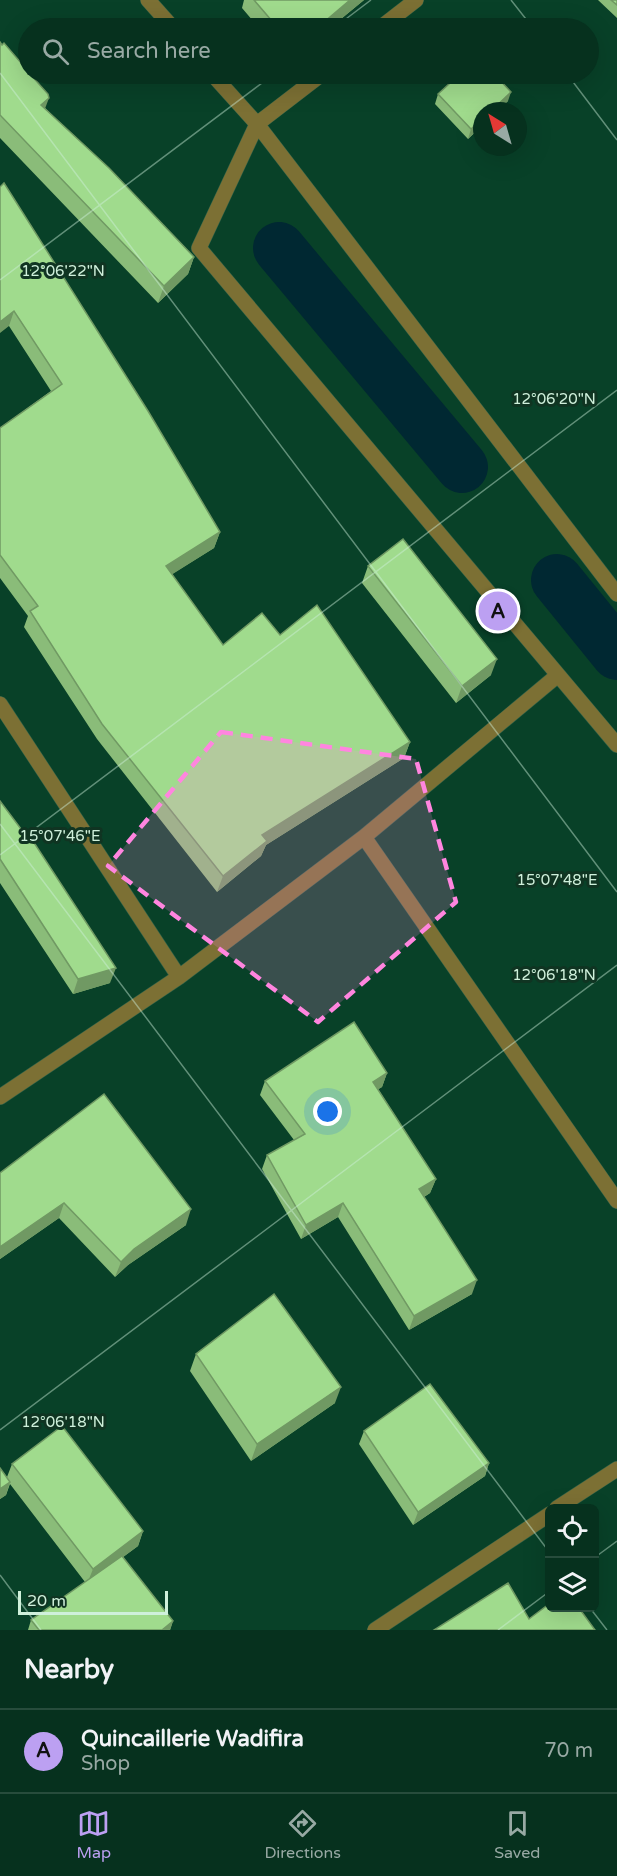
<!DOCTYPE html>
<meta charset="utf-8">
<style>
:root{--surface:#06311e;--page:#143d2b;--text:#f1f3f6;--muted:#98a9a4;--line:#274c3c;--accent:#bca0f2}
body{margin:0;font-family:"Varela Round",sans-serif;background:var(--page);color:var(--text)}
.controls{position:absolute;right:18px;bottom:18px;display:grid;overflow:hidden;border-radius:9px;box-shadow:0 6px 24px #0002}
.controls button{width:54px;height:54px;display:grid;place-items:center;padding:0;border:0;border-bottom:2px solid var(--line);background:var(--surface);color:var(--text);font:30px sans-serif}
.compass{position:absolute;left:473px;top:102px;width:54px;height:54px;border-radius:50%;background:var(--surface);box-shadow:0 6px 24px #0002;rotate:323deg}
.scale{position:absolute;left:18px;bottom:15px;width:150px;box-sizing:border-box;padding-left:6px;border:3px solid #cff0db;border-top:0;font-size:16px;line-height:21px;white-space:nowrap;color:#cff0db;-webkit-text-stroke:4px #103422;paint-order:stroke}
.you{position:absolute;left:328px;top:1112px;width:21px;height:21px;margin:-15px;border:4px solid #fff;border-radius:50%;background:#1a73e8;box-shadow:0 0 0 9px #1a73e833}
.badge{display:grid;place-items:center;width:39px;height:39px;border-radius:50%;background:var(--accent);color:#111;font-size:20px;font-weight:700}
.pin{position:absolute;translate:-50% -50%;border:3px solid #fff;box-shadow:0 2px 6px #0006}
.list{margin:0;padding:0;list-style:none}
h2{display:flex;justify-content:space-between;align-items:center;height:78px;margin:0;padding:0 24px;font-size:26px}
h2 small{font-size:20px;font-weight:400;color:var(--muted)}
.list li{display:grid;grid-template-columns:39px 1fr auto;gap:18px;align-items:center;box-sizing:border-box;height:84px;padding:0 24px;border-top:2px solid var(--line)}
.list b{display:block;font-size:22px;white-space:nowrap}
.list p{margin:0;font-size:20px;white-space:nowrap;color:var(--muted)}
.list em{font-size:20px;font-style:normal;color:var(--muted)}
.icon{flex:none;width:33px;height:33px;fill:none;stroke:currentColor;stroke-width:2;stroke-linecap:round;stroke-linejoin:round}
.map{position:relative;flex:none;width:617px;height:1630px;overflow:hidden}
.search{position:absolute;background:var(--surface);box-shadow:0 6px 24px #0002;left:18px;right:18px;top:18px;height:66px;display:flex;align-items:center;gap:15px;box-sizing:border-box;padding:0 21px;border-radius:33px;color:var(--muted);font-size:22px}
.sheet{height:162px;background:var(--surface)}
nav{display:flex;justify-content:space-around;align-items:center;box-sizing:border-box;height:84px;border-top:2px solid var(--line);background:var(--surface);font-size:16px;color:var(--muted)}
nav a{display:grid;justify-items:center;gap:3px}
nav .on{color:var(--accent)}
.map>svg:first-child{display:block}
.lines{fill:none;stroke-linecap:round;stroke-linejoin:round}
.canal{stroke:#002832;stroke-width:52}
.street-casing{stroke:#2c6048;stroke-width:16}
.street{stroke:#7c7034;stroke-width:15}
.wall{fill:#8abc79}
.shaded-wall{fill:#709963}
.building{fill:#a0db8d;stroke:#709963;stroke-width:1.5}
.marked{fill:#ff85df;fill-opacity:0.2;stroke:#ff85df;stroke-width:4.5;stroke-dasharray:12 8;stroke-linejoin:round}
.ticks{fill:none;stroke:#cff0db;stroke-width:1.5;stroke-opacity:0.45}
.ticks-label{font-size:15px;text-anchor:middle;fill:#cff0db;stroke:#103422;stroke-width:6;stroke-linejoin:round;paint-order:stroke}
</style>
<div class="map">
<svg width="617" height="1630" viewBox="0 0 617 1630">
<rect width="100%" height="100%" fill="#084128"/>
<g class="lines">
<!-- canal -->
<path class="canal" d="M279,248L462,467
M557,580L617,654"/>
<defs>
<path id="street" d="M148,0L173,28
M380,28L416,0
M212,74L257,124L617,594
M322,74L257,124L199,248L617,745
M0,704L179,977
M364,837L617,1201
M0,1097L179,977L364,837L558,675
M557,1508L617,1469
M375,1630L550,1514"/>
</defs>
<!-- street casing -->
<use href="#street" class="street-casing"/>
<!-- street -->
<use href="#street" class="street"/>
</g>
<!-- wall -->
<path class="wall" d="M244,0H364L330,28H259L242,8Z
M598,0H617V18Z
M0,42L45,108L194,257L188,274L158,303L0,138Z
M438,94L508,101L468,139L435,104Z
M0,187L220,532L214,548L172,574L223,645L280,635L410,742L404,758L266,845L261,856L217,892L97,739L24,627L28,616L0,578V428L51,391L9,326Z
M368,566L491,675L456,703L362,583Z
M0,801L110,983L73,994L0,883Z
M387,1073L382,1087L378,1089L436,1179L430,1193L424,1197L472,1294L409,1330L338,1217L301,1239L262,1169L267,1155L294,1140L260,1095L265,1081Z
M0,1173L186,1225L128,1265L115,1277L59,1218L0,1259Z
M196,1354L335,1403L251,1461L190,1371Z
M364,1431L489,1463L485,1476L413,1525L359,1444Z
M12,1464L143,1531L138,1546L123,1557L173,1621L170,1630H28L31,1620L85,1582L10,1484L6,1495L0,1499V1468L7,1477Z"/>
<!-- shaded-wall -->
<path class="shaded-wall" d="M350,0H364L330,28H317Z
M511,92L508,101L497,111H491Z
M49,98L43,114L41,105Z
M482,119V125L468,139L471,129Z
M194,257L188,274L158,303L164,286Z
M14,311L9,326L0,333V322Z
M220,532L214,548L160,582L166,566Z
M497,659L491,675L456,703L462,686Z
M410,742L404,758L266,845L261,856L217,892L223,876L262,835Z
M116,968L110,983L73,994L78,979Z
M387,1073L382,1087L368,1096L373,1082Z
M436,1179L430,1193L414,1203L419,1189Z
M64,1203L59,1218L0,1259V1247Z
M343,1203L338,1217L301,1239L306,1225Z
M191,1209L186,1225L128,1265L115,1277L121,1262L134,1249Z
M477,1280L472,1294L409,1330L414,1316Z
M341,1387L335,1403L251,1461L257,1444Z
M489,1463L485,1476L413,1525L418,1512Z
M10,1482L6,1495L0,1499V1489Z
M143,1531L138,1546L87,1584L93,1569Z
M173,1621L170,1630H162Z"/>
<!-- building -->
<path class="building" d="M254,0H350L317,28H278Z
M611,0H617V5Z
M0,42L2,45L4,43L28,71V74H30L48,94L49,98L41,105L109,168L194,257L164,286L0,115Z
M460,74H494L511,92L491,111H482V119L471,129L438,94Z
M4,183L148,411L220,532L166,566L223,645L262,613L280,635L317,605L410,742L262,835L267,841L223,876L102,724L30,611L38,606L0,555V428L62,384L14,311L0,322V187Z
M403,539L497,659L462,686L368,566Z
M0,801L27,837L29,835L116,968L78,979L0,859Z
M354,1022L387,1073L373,1082L436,1179L419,1189L477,1280L414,1316L343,1203L306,1225L267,1155L305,1134L265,1081Z
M104,1094L191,1209L134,1249L121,1262L64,1203L0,1247V1173Z
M274,1294L341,1387L257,1444L196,1354Z
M430,1384L489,1463L418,1512L364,1431Z
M62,1426L143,1531L93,1569L12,1464Z
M0,1468L10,1482L0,1489Z
M122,1556L173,1621L162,1630H39L31,1620Z
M508,1583L529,1619L549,1604V1608H579L595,1630H434Z"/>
<!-- marked area -->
<path class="marked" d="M221,732L416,759L456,902L318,1022L108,866Z"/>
<!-- ticks -->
<path class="ticks" d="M511,0L533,28M334,28L371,0M0,73L617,892M567,74L617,140M0,280L274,74M0,824L550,1553M0,855L617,390M0,1430L617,965M594,1558L617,1541M0,1575L41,1630M590,1608L607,1630M498,1630L550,1591"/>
<g class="ticks-label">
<text x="63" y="276">12°06'22"N</text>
<text x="554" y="404">12°06'20"N</text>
<text x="60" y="841">15°07'46"E</text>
<text x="557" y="885">15°07'48"E</text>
<text x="554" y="980">12°06'18"N</text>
<text x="63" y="1427">12°06'18"N</text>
</g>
</svg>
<div class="controls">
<button><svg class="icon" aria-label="locate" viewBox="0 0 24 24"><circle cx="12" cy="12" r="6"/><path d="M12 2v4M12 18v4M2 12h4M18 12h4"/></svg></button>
<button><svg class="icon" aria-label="layers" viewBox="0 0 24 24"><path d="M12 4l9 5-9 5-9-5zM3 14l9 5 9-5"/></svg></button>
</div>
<svg class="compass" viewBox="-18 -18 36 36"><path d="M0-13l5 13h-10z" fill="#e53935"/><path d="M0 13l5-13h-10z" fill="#98a9a4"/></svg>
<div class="scale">20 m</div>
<div class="you"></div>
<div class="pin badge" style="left:498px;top:611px">A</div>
<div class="search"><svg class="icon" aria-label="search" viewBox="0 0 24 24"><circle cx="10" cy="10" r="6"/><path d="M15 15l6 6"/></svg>Search here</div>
</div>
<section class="sheet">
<h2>Nearby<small></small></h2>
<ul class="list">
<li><span class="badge">A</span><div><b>Quincaillerie Wadifira</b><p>Shop</p></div><em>70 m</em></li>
</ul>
</section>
<nav>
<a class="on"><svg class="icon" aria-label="map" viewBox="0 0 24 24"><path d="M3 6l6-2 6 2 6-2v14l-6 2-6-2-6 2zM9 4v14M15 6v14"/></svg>Map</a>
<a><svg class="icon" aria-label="directions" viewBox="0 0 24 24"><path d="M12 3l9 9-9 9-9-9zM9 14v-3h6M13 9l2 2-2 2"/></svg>Directions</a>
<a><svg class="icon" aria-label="saved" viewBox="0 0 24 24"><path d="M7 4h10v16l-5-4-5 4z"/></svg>Saved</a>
</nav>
